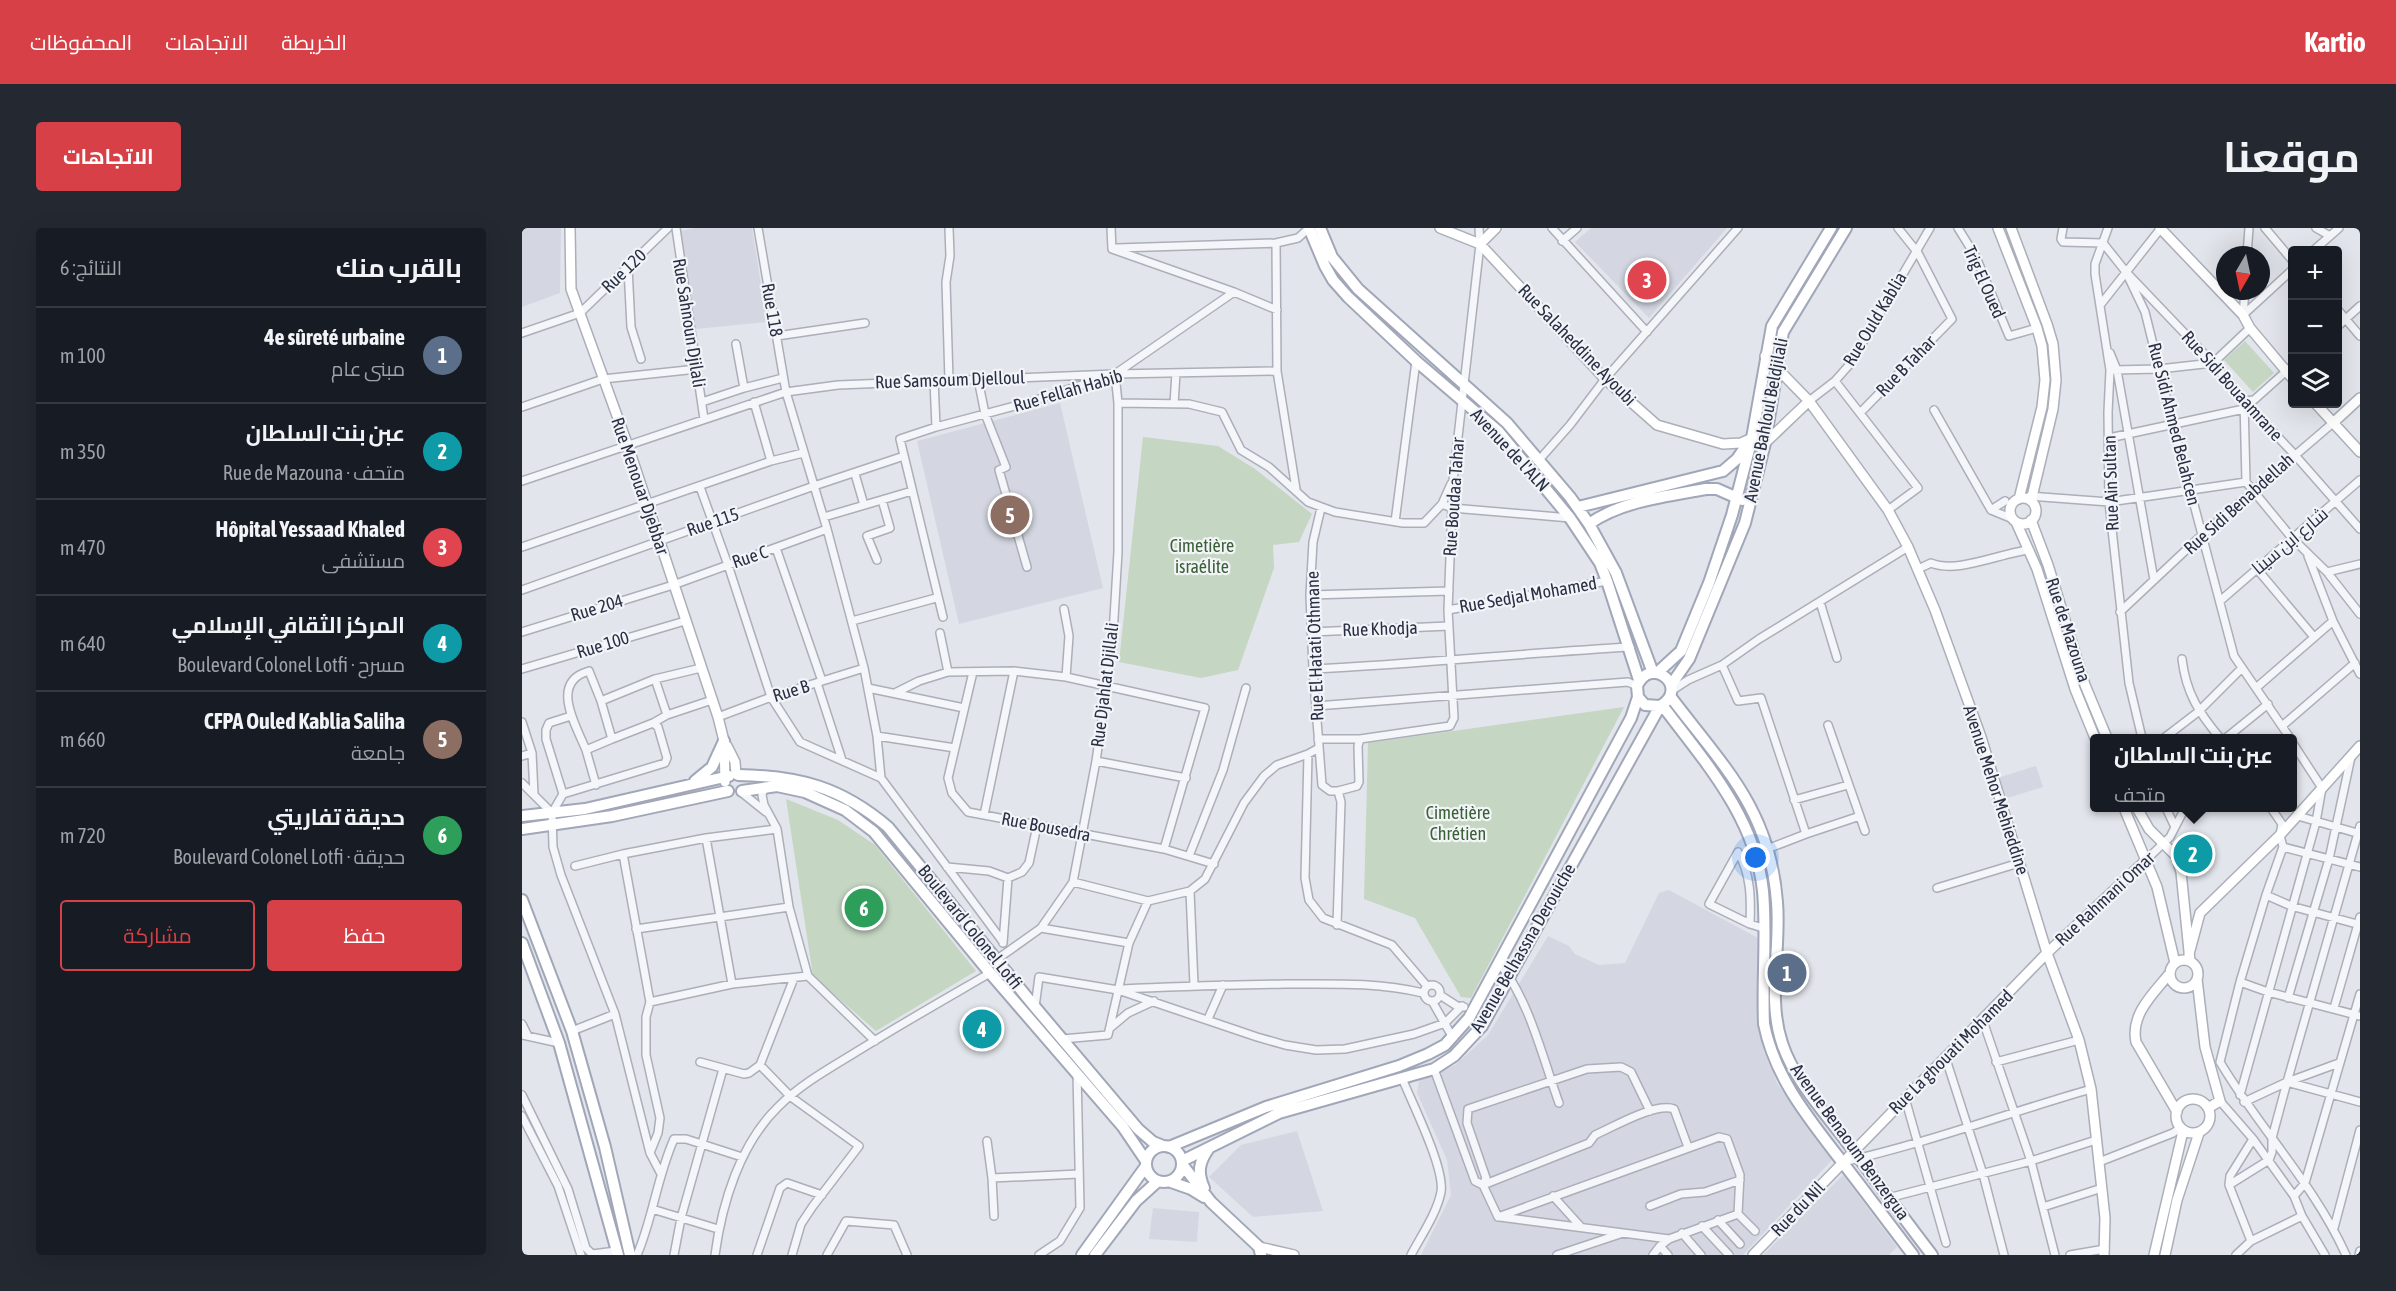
<!DOCTYPE html>
<html lang="ar">
<meta charset="utf-8">
<style>
:root{--surface:#171b24;--page:#242831;--text:#f1f3f6;--muted:#9ea1a6;--line:#363941;--accent:#d74046}
body{margin:0;font-family:"Asap Condensed",Cairo,sans-serif;background:var(--page);color:var(--text);direction:rtl}
.controls{position:absolute;right:18px;top:18px;display:grid;overflow:hidden;border-radius:6px;box-shadow:0 6px 24px #0002}
.controls button{width:54px;height:54px;display:grid;place-items:center;padding:0;border:0;border-bottom:2px solid var(--line);background:var(--surface);color:var(--text);font:30px sans-serif}
.compass{position:absolute;left:1694px;top:18px;width:54px;height:54px;border-radius:50%;background:var(--surface);box-shadow:0 6px 24px #0002;rotate:189deg}
.you{position:absolute;left:1234px;top:630px;width:21px;height:21px;margin:-15px;border:4px solid #fff;border-radius:50%;background:#1a73e8;box-shadow:0 0 0 9px #1a73e833}
.badge{display:grid;place-items:center;width:39px;height:39px;border-radius:50%;background:var(--accent);color:#fff;font-size:20px;font-weight:700}
.pin{position:absolute;translate:-50% -50%;border:3px solid #fff;box-shadow:0 2px 6px #0006}
.popup{position:absolute;left:1568px;top:506px;width:207px;height:78px;box-sizing:border-box;display:grid;place-content:center;border-radius:6px;background:var(--surface);filter:drop-shadow(0 2px 4px #0005);font-size:20px;white-space:nowrap;color:var(--muted)}
.popup b{font-size:22px;color:var(--text)}
.popup::after{content:'';position:absolute;left:50%;top:100%;margin-left:-12px;border:12px solid transparent;border-top-color:var(--surface)}
.list{margin:0;padding:0;list-style:none}
h2{display:flex;justify-content:space-between;align-items:center;height:78px;margin:0;padding:0 24px;font-size:26px}
h2 small{font-size:20px;font-weight:400;color:var(--muted)}
.list li{display:grid;grid-template-columns:39px 1fr auto;gap:18px;align-items:center;box-sizing:border-box;height:96px;padding:0 24px;border-top:2px solid var(--line)}
.list b{display:block;font-size:22px;white-space:nowrap}
.list p{margin:0;font-size:20px;white-space:nowrap;color:var(--muted)}
.list em{font-size:20px;font-style:normal;color:var(--muted)}
.actions{display:flex;gap:12px;padding:18px 24px}
.actions a{flex:1;padding:14px 0;border:2px solid var(--accent);border-radius:6px;text-align:center;font-size:21px;color:var(--accent)}
.actions .main{background:var(--accent);color:#fff}
.icon{flex:none;width:33px;height:33px;fill:none;stroke:currentColor;stroke-width:2;stroke-linecap:round;stroke-linejoin:round}
.map{position:relative;flex:none;width:1838px;height:1027px;overflow:hidden;direction:ltr;border-radius:6px}
header{display:flex;align-items:center;gap:36px;box-sizing:border-box;height:84px;padding:0 30px;background:var(--accent);color:#fff}
header strong{font-size:28px}
nav{display:flex;gap:33px;margin-inline-start:auto;font-size:21px}
.intro{display:flex;align-items:center;justify-content:space-between;box-sizing:border-box;height:144px;padding:0 36px}
h1{margin:0;font-size:42px}
.button{padding:15px 27px;border-radius:6px;background:var(--accent);color:#fff;font-size:21px;font-weight:700}
main{display:flex;gap:36px;padding:0 36px}
aside{flex:1;background:var(--surface);border-radius:6px;box-shadow:0 6px 24px #0002}
.map>svg:first-child{display:block}
.built{fill:#d4d7e1}
.green{fill:#c5d6c3}
.lines{fill:none;stroke-linecap:round;stroke-linejoin:round}
.street-casing{stroke:#aaafb9;stroke-width:10}
.secondary-casing{stroke:#aaafb9;stroke-width:12}
.primary-casing{stroke:#a1a7b8;stroke-width:14}
.street{stroke:#f5f6f9;stroke-width:7}
.secondary{stroke:#fff;stroke-width:9}
.primary{stroke:#fff;stroke-width:10}
.labels{text-anchor:middle;stroke-width:4.5;stroke-linejoin:round;paint-order:stroke}
.street-label{font-size:18px;fill:#293045;stroke:#f2f4f8}
.park-label{font-size:18px;fill:#396135;stroke:#f2f4f8}
</style>
<header>
<strong>Kartio</strong>
<nav><a>الخريطة</a><a>الاتجاهات</a><a>المحفوظات</a></nav>
</header>
<div class="intro"><h1>موقعنا</h1><a class="button">الاتجاهات</a></div>
<main>
<div class="map">
<svg width="1838" height="1027" viewBox="0 0 1838 1027">
<rect width="100%" height="100%" fill="#e2e5eb"/>
<!-- built -->
<path class="built" d="M0,0H39L38,65L0,79Z
M173,0H230L245,94L174,101L158,3Z
M1069,0H1205L1127,90L1053,14Z
M538,175L581,360L437,396L395,213Z
M1514,538L1521,559L1482,571L1475,550Z
M1147,662L1236,710L1242,824L1256,857L1310,932L1221,1027H899L929,967L925,932L895,865L897,853L933,837L966,807L1026,708L1047,718L1053,726L1077,737L1103,735L1137,665Z
M775,903L801,983L731,989L687,949L719,917Z
M1321,947L1375,1019L1367,1027H1241Z
M631,980L677,984L675,1014L627,1011Z"/>
<!-- green -->
<path class="green" d="M1723,113L1752,145L1731,164L1702,132Z
M621,209L696,218L733,241L790,286L777,314L751,317L752,340L716,442L679,450L597,434Z
M1102,479L949,770L939,769L893,690L842,671L846,515Z
M264,571L316,592L353,617L454,743L354,803L291,748Z"/>
<g class="lines">
<defs>
<path id="street" d="M154,0L182,191
M236,0L264,164L305,301L342,440L355,508L359,550L481,714
M427,0L428,28L424,54L427,152
M589,0L590,21L712,64L593,146
M1030,0L1125,104
M1436,0L1454,29L1487,108L1515,100
M1541,0L1539,11L1541,14L1581,15L1604,44L1691,135L1722,173L1772,226L1838,301
M1586,0L1573,36V46L1588,142L1586,184L1587,274L1607,455L1620,510
M1743,0L1770,32
M1794,0L1808,8
M1040,13L1055,0
M595,20L754,15
M1792,22L1817,0
M1725,27L1727,0
M106,39L109,99L119,131
M1604,44L1623,84L1651,197L1712,428L1768,510
M712,64L755,82
M1579,76L1639,0
M1816,82L1838,108
M1721,87L1770,42
M1721,87L1723,63
M1816,98L1838,78
M0,105L58,85L146,0
M255,108L343,95
M214,116L222,160
M1588,125L1595,142L1632,352
M1770,138L1732,172L1722,173L1724,254L1770,310L1805,344L1838,386
M1592,142L1637,141L1691,135L1728,100
M456,151L463,186L484,239L477,242L505,339
M412,152L414,199
M1313,153L1396,260L1366,282
M1287,173L1313,153L1328,136L1408,0
M180,174L222,160L261,150
M232,174L249,233
M596,175L667,176L700,184L719,222L747,239L786,274L813,284L881,295H902L920,276L929,256
M652,176L654,145
M0,179L81,151L175,141
M1412,182L1469,282L1491,291
M1338,185L1430,91L1396,25L1376,0
M1587,210L1722,181
M1017,232L1048,197L1083,151L1216,0
M333,246L342,277
M0,253L264,164L316,157L593,146
M178,259L206,337L249,469L278,514L359,550
M774,261L755,143L754,15L776,10L787,0
M1508,268L1587,274L1724,254
M920,276L930,280L1048,290
M799,280L791,314L788,367L791,441L800,557L808,563H816L819,574L815,697
M1469,282L1483,273
M302,289L390,263
M873,294L894,133
M0,319L249,233L281,225
M254,320L300,453
M1786,328L1811,393L1838,446
M355,332L345,308L368,300L360,272
M1396,341L1409,335C1435,346 1479,325 1507,322
M1735,341L1792,409
M1805,344L1838,336
M0,362L292,258L382,228
M788,367L927,363
M1698,373L1838,252
M1298,374L1315,430
M542,381L547,408L544,449
M926,382L1085,353
M1598,384L1680,307L1812,194
M421,389L378,211L414,199L508,174L593,146L755,143
M330,393L414,370
M0,404L151,357L305,301
M789,404L927,398
M418,405L426,444
M1660,431C1664,465 1677,485 1698,510
M1200,437L1216,473L1239,470L1284,606L1245,621
M0,441L163,393
M791,441C897,436 1002,425 1108,419
M451,444L426,550L430,565L446,584L642,621L692,636
M133,451L145,487
M295,455L320,532
M346,460L442,480
M1734,460L1811,393
M1149,463L1166,452L1200,437L1237,411L1386,319
M373,465L397,453L426,444L492,443L544,449L683,480L642,621
M79,473L133,451L179,440
M794,478L1106,454L1115,458
M196,489L249,469L342,440
M0,494L10,525L12,566
M131,495L145,487L190,472
M1306,497L1343,603
M1760,498L1833,435
M355,508L433,520
M1642,510L1676,484L1720,440
M1704,510L1746,476
M796,511H838
M64,522C54,497 27,454 67,443L79,473L90,511L131,495L136,499L145,530L143,535L41,566L30,585L31,619L39,647L93,786L128,925L139,946
M786,526L783,650L787,672L801,690L870,717L905,758
M0,528L10,525
M574,533L664,550
M0,555L30,585
M74,557L64,522L90,511
M243,558L240,567L242,577L255,601L267,679L286,748L353,813
M816,563L835,558L837,554L836,518L838,511L928,498L932,490L926,382L931,253L958,16L957,0
M219,564L244,584
M41,566L24,511V502L27,495L49,488
M1272,572L1326,557
M1644,580L1653,599
M1749,580L1760,596L1758,607L1761,619L1744,667L1718,754L1698,834C1737,900 1792,956 1824,1027
M462,587L492,443
M1776,588L1838,606
M1284,606L1338,588
M184,610L210,756
M1761,619L1838,639
M101,626L128,774L124,789V827L138,890L136,905L128,925
M667,628L701,542L724,460
M1624,632L1648,609L1663,580
M53,638L101,626L184,610L255,601
M425,639L467,643L486,650
M551,654L626,673L668,663L683,651L722,575L742,548L755,537L786,526L797,520
M1415,660L1497,635
M668,663L672,757
M1744,667L1769,678L1838,697
M1228,696C1229,671 1229,646 1216,624L1187,676L1228,696L1241,700
M519,700L607,715
M114,701L267,679
M481,715L486,650L500,644L507,635L515,598
M474,732L519,700L551,654L574,533L590,423L596,324V175L593,146
M977,735C1007,771 1021,831 1037,875
M1718,754L1746,764L1838,788
M902 765a8 8 0 1 1 16 0a8 8 0 1 1-16 0Z
M601,761C655,758 709,757 763,756C810,756 855,754 901,765
M918,767L935,778L942,779
M1766,770L1807,631L1829,529
M910,773L931,810
M128,774L210,756L286,748
M513,779L517,749L596,762L735,809L763,817L794,822L823,821L892,806L923,795L940,778
M1812,780L1838,689
M686,791L701,757
M1461,793L1509,933L1533,1027
M0,796L6,808
M588,800L606,785L632,773
M50,803L93,786
M0,807L37,815
M540,811L586,807L607,715L626,673
M1423,828L1461,946L1482,1027
M178,834L222,846L227,845L238,837L272,750
M1474,834L1557,812
M238,837L269,869L337,918L291,978L279,996L270,1027
M912,841L953,953L961,957L976,989
M880,850C890,875 923,940 919,964C915,985 899,1008 889,1027
M1765,854L1838,874
M0,867L46,961L64,1020L70,1026L94,1023
M1718,867L1794,594L1800,560L1770,514
M1383,870L1424,1015
M1698,873L1731,911L1772,968L1780,988L1803,1027
M1722,874L1765,854L1817,835
M0,888L36,958L59,1027
M465,913L470,950L472,988
M1321,934C1405,915 1486,885 1569,861
M1577,934L1651,905L1658,900
M470,950L557,946
M961,957L964,950L945,895L946,881L1065,841L1099,839L1109,844L1128,883
M961,957L1067,915L1073,907C1091,899 1134,874 1152,881L1166,919
M1707,957L1747,932L1750,924V910L1765,854L1838,598
M1031,968L1059,999
M1772,968L1783,955L1838,766
M1366,970L1509,933L1574,912
M1128,978L1159,966L1183,964L1218,952
M1521,979L1580,960
M130,981L196,1001
M1216,986L1233,1003
M976,989L1197,909L1205,911L1218,947L1216,986L1147,1011L1138,1018
M978,989L1147,1011
M1196,992L1218,1016
M1180,998L1207,1027
M1812,1000L1838,902
M1160,1005L1179,1027
M1729,1013L1707,957L1708,948L1731,911
M115,1027C131,990 135,949 152,911H164L220,929
M152,1027L159,990L201,841
M193,1027C200,975 218,916 256,879C280,855 310,839 339,821C381,795 425,770 468,745
M235,1027L258,960L265,955L300,967
M305,1027L324,993L372,997L385,1027
M517,1027L538,1013L558,980L555,845
M1035,1027L1101,1005
M1131,1027L1138,1018L1146,1027
M1548,1027L1583,1021
M1714,1027L1729,1013L1780,988
M1837,1027L1838,1023"/>
<path id="secondary" d="M48,0L49,61L106,218L196,489L202,513L203,554
M918,0L958,16L1083,151L1135,197L1201,216L1219,215L1230,210
M1476,0L1515,100L1520,118L1523,152L1520,179L1497,271
M1489,0L1525,96L1531,116L1534,152L1531,181L1509,273
M1638,0L1721,87L1728,100L1770,150
M958,16L974,0
M1243,128L1287,173L1366,282L1386,319L1413,382L1459,509L1525,725L1557,812L1569,861L1583,990L1582,1027
M1794,176L1838,224
M1812,194L1838,170
M1243,215L1287,173
M1488 283a13 13 0 1 1 26 0a13 13 0 1 1-26 0Z
M1509,292L1526,337L1563,457L1585,510
M1494,294L1515,341L1553,461L1573,510
M205,518L213,534L214,546
M1602,580L1635,659L1653,735
M1615,580L1627,601L1654,628L1659,644L1668,733
M1667,726L1678,685L1758,607L1838,518
M1648 746a14 14 0 1 1 28 0a14 14 0 1 1-28 0Z
M1648,745C1632,765 1608,786 1614,814L1655,884
M1675,751L1683,819L1698,873L1686,880
M1654 888a17 17 0 1 1 34 0a17 17 0 1 1-34 0Z
M737,1019L772,1027
M1231,1027L1525,725L1624,632
M1632,1027L1661,903
M1643,1027L1655,972L1677,905"/>
<path id="primary" d="M787,0L803,38L811,52L826,69L894,133L976,203L1048,290L1078,335L1085,353L1117,452
M798,0L810,29L836,61L985,195L1048,269L1067,296L1094,345L1131,445
M1056,279L1201,243L1215,231L1226,215
M1067,296C1099,273 1146,268 1184,261H1195L1220,272
M1135,445L1159,423L1187,355L1210,287L1230,210L1250,98L1309,0
M1149,457L1167,431L1223,295L1243,215L1261,104L1324,0
M1148,468C1201,538 1248,581 1255,674C1259,720 1245,771 1260,815C1272,853 1307,889 1330,921C1357,956 1383,992 1410,1027
M1140,477C1183,534 1233,589 1241,663C1245,707 1240,752 1242,796C1253,851 1288,892 1321,935C1345,966 1368,997 1391,1027
M216,547C277,548 319,559 366,599L513,779L616,901L631,914L641,918
M173,553L190,539L202,513
M220,563L255,558L283,564L323,582L352,604L468,745L601,899L624,933
M0,588L63,581L207,548
M0,601L90,588L206,563
M0,672L50,803L83,919L108,1027
M0,715L37,815L96,1027
M624 936a18 18 0 1 1 36 0a18 18 0 1 1-36 0Z
M647,919L744,879L877,838L906,826L923,817L947,790L1109,490L1116,469
M660,933L757,885L912,841L932,828L960,798L1138,478C1169,460 1129,426 1115,458L1116,469L1123,477L1138,478
M660,936L689,974L737,1019L739,1027
M649,954L669,961L682,969
M682,960C675,944 677,934 687,920
M560,1027L624,938
M573,1027L614,973L636,953"/>
</defs>
<!-- street casing -->
<use href="#street" class="street-casing"/>
<!-- secondary casing -->
<use href="#secondary" class="secondary-casing"/>
<!-- primary casing -->
<use href="#primary" class="primary-casing"/>
<!-- street -->
<use href="#street" class="street"/>
<!-- secondary -->
<use href="#secondary" class="secondary"/>
<!-- primary -->
<use href="#primary" class="primary"/>
</g>
<g class="labels">
<!-- street labels -->
<g class="street-label">
<text transform="translate(102 43) rotate(-44)" y="6">Rue 120</text>
<text transform="translate(1462 54) rotate(66)" y="6">Trig El Oued</text>
<text transform="translate(250 82) rotate(80)" y="6">Rue 118</text>
<text transform="translate(1353 91) rotate(-59)" y="6">Rue Ould Kablia</text>
<text transform="translate(167 95) rotate(81)" y="6">Rue Sahnoun Djilali</text>
<text transform="translate(1055 117) rotate(46)" y="6">Rue Salaheddine Ayoubi</text>
<text transform="translate(1384 138) rotate(-46)" y="6">Rue B Tahar</text>
<text transform="translate(428 152) rotate(-2)" y="6">Rue Samsoum Djelloul</text>
<text transform="translate(1710 158) rotate(48)" y="6">Rue Sidi Bouaamrane</text>
<text transform="translate(546 163) rotate(-16)" y="6">Rue Fellah Habib</text>
<text transform="translate(1244 192) rotate(-79)" y="6">Avenue Bahloul Beldjilali</text>
<text transform="translate(1652 196) rotate(76)" y="6">Rue Sidi Ahmed Belahcen</text>
<text transform="translate(988 222) rotate(47)" y="6">Avenue de l'ALN</text>
<text transform="translate(1589 255) rotate(-92)" y="6">Rue Ain Sultan</text>
<text transform="translate(118 258) rotate(71)" y="6">Rue Menouar Djebbar</text>
<text transform="translate(932 269) rotate(-86)" y="6">Rue Boudaa Tahar</text>
<text transform="translate(1717 276) rotate(-42)" y="6">Rue Sidi Benabdellah</text>
<text transform="translate(191 294) rotate(-19)" y="6">Rue 115</text>
<text transform="translate(1768 313) rotate(-40)" y="6">شارع ابن سينا</text>
<text transform="translate(228 329) rotate(-19)" y="6">Rue C</text>
<text transform="translate(1006 367) rotate(-10)" y="6">Rue Sedjal Mohamed</text>
<text transform="translate(75 380) rotate(-17)" y="6">Rue 204</text>
<text transform="translate(858 401) rotate(-2)" y="6">Rue Khodja</text>
<text transform="translate(1546 402) rotate(72)" y="6">Rue de Mazouna</text>
<text transform="translate(81 417) rotate(-17)" y="6">Rue 100</text>
<text transform="translate(793 418) rotate(-92)" y="6">Rue El Hatati Othmane</text>
<text transform="translate(583 457) rotate(-83)" y="6">Rue Djahlat Djillali</text>
<text transform="translate(269 463) rotate(-17)" y="6">Rue B</text>
<text transform="translate(1474 562) rotate(72)" y="6">Avenue Mehor Mehieddine</text>
<text transform="translate(524 599) rotate(11)" y="6">Rue Bousedra</text>
<text transform="translate(1583 671) rotate(-43)" y="6">Rue Rahmani Omar</text>
<text transform="translate(448 699) rotate(51)" y="6">Boulevard Colonel Lotfi</text>
<text transform="translate(1001 720) rotate(-60)" y="6">Avenue Belhassna Derouiche</text>
<text transform="translate(1429 824) rotate(-45)" y="6">Rue La ghouati Mohamed</text>
<text transform="translate(1328 914) rotate(54)" y="6">Avenue Benaoum Benzergua</text>
<text transform="translate(1276 981) rotate(-46)" y="6">Rue du Nil</text>
</g>
<!-- park labels -->
<g class="park-label">
<text x="680" y="324">Cimetière<tspan x="680" dy="21">israélite</tspan></text>
<text x="936" y="591">Cimetière<tspan x="936" dy="21">Chrétien</tspan></text>
</g>
</g>
</svg>
<div class="controls">
<button>+</button>
<button>−</button>
<button><svg class="icon" aria-label="layers" viewBox="0 0 24 24"><path d="M12 4l9 5-9 5-9-5zM3 14l9 5 9-5"/></svg></button>
</div>
<svg class="compass" viewBox="-18 -18 36 36"><path d="M0-13l5 13h-10z" fill="#e53935"/><path d="M0 13l5-13h-10z" fill="#9ea1a6"/></svg>
<div class="you"></div>
<div class="pin badge" style="left:1265px;top:745px;background:#5c6f8a">1</div>
<div class="pin badge" style="left:1671px;top:626px;background:#0f9aa8">2</div>
<div class="popup"><b>عبن بنت السلطان</b>متحف</div>
<div class="pin badge" style="left:1125px;top:52px;background:#e0444e">3</div>
<div class="pin badge" style="left:460px;top:801px;background:#0f9aa8">4</div>
<div class="pin badge" style="left:488px;top:287px;background:#8d6e63">5</div>
<div class="pin badge" style="left:342px;top:680px;background:#2e9e5b">6</div>
</div>
<aside>
<h2>بالقرب منك<small>النتائج: 6</small></h2>
<ul class="list">
<li><span class="badge" style="background:#5c6f8a">1</span><div><b>4e sûreté urbaine</b><p>مبنى عام</p></div><em>100 m</em></li>
<li><span class="badge" style="background:#0f9aa8">2</span><div><b>عبن بنت السلطان</b><p>متحف · Rue de Mazouna</p></div><em>350 m</em></li>
<li><span class="badge" style="background:#e0444e">3</span><div><b>Hôpital Yessaad Khaled</b><p>مستشفى</p></div><em>470 m</em></li>
<li><span class="badge" style="background:#0f9aa8">4</span><div><b>المركز الثقافي الإسلامي</b><p>مسرح · Boulevard Colonel Lotfi</p></div><em>640 m</em></li>
<li><span class="badge" style="background:#8d6e63">5</span><div><b>CFPA Ouled Kablia Saliha</b><p>جامعة</p></div><em>660 m</em></li>
<li><span class="badge" style="background:#2e9e5b">6</span><div><b>حديقة تفاريتي</b><p>حديقة · Boulevard Colonel Lotfi</p></div><em>720 m</em></li>
</ul>
<div class="actions"><a class="main">حفظ</a><a>مشاركة</a></div>
</aside>
</main>
